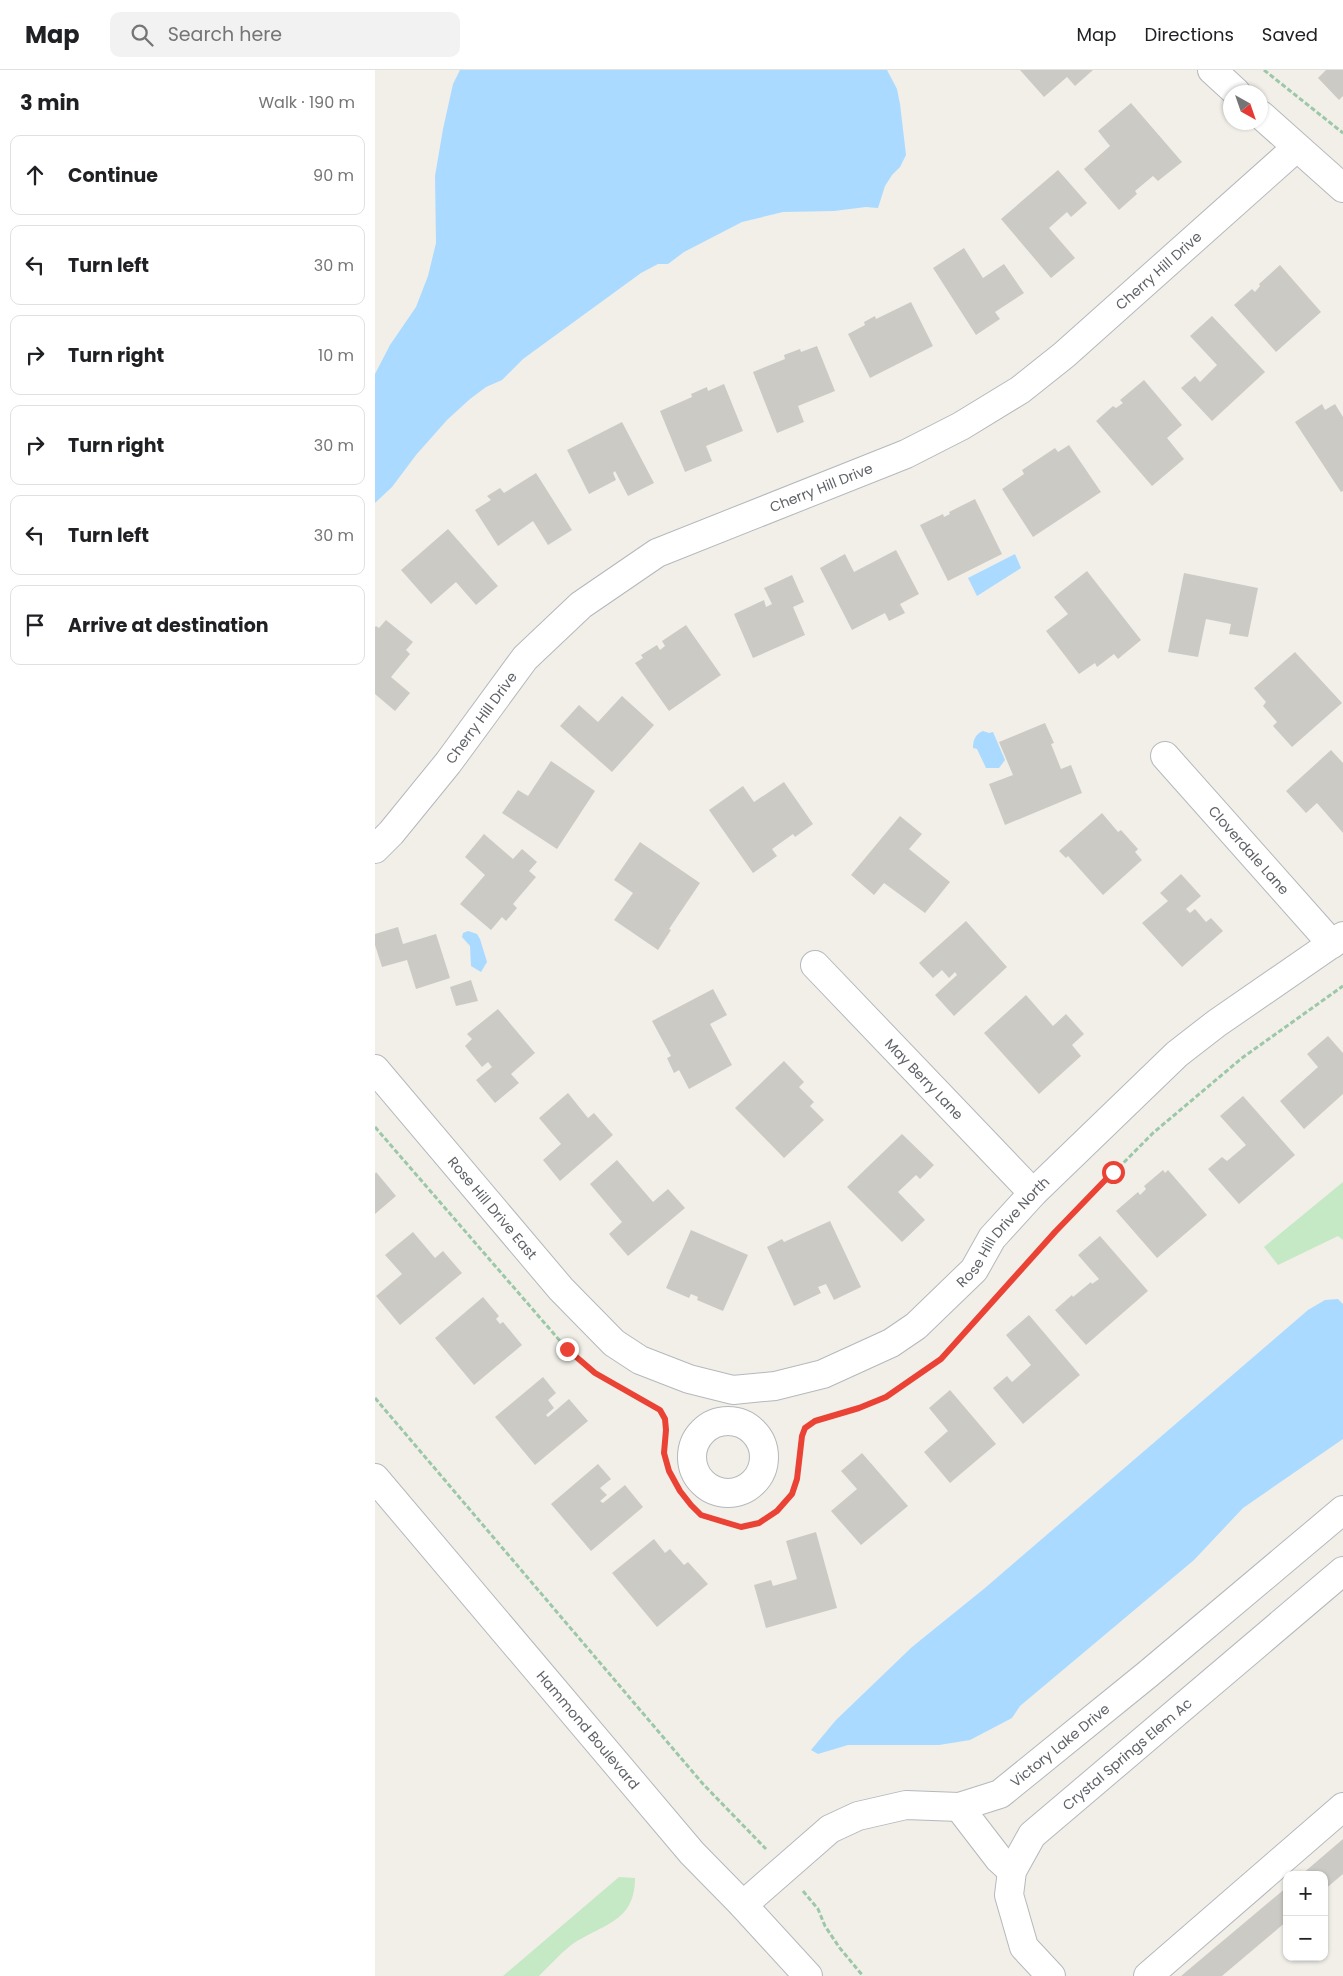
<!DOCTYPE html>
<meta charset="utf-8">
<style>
:root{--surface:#fff;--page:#f2f2f2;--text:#202124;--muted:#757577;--line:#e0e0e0}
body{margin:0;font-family:Poppins,sans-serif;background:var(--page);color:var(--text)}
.controls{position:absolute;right:15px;bottom:15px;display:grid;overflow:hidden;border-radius:10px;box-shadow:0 1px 4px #0004}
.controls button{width:45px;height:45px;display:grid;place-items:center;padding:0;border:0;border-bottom:1px solid var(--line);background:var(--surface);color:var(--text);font:25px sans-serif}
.compass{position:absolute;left:848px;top:15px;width:45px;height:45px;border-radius:50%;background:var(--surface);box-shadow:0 1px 4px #0004;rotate:140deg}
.stop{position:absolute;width:15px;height:15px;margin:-11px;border:4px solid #ea4335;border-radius:50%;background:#fff}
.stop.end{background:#ea4335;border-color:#fff;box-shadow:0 1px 5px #0008}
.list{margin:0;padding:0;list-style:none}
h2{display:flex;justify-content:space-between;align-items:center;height:65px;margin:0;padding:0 20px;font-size:21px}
h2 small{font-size:16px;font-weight:400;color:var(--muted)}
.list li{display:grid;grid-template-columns:32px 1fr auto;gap:15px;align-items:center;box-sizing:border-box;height:80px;margin:0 10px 10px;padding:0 10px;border:1px solid var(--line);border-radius:10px}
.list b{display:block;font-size:19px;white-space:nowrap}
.list em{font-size:16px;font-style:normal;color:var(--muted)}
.icon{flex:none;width:28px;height:28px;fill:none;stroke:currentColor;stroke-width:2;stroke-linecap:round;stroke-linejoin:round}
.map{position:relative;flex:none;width:968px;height:1906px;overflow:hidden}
header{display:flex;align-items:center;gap:30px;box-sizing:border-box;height:70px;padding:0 25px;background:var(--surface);border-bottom:1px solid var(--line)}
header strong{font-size:24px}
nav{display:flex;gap:28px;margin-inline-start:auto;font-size:18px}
.search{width:350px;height:45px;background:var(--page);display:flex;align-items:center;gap:12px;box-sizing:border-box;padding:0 18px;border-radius:10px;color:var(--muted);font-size:19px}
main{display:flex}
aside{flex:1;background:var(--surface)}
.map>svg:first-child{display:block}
.green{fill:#c5e8c5}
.water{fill:#aadaff}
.building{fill:#cccac5}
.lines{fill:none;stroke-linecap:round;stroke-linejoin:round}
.minor-casing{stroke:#b5b8bc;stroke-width:30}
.path{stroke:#9cc7a9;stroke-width:3;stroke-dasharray:5 2.5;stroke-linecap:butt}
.minor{stroke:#fff;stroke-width:28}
.route{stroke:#ea4335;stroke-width:6}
.labels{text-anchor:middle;stroke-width:4.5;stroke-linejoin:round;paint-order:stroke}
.street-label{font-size:14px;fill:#5f6368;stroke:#fff}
</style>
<header>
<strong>Map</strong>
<div class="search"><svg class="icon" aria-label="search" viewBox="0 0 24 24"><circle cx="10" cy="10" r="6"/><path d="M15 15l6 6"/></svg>Search here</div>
<nav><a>Map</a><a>Directions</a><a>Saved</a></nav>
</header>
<main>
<aside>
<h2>3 min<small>Walk · 190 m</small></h2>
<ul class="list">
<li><svg class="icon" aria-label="ahead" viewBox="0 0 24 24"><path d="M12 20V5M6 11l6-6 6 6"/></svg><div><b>Continue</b></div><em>90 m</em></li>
<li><svg class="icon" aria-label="left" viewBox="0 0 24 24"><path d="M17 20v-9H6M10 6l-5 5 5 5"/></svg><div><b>Turn left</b></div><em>30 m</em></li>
<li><svg class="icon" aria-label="right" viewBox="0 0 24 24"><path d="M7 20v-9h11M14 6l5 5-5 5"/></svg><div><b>Turn right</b></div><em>10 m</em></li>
<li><svg class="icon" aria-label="right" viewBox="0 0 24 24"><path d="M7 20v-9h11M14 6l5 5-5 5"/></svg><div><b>Turn right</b></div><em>30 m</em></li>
<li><svg class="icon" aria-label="left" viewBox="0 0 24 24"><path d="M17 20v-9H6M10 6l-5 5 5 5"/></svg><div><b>Turn left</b></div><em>30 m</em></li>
<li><svg class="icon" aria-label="arrive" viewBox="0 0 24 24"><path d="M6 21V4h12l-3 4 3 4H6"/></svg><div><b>Arrive at destination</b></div></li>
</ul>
</aside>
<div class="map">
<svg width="968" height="1906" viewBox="0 0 968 1906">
<rect width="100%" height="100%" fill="#f1efe8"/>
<!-- green -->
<path class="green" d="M968,1112V1170L963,1166L903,1195L889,1177Z
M244,1807L260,1808C260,1854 225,1854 195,1876C184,1885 174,1896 164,1906H128Z"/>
<!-- water -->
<path class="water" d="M85,0H512L522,19L525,34L531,85L525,97L517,105L510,116L503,138L491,137L459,141L408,142L367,152L309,182L293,194H283L266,203L148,289L127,310L111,317L95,329L72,350L41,385L17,417L0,433V304L15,275L41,237L53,206L61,173L60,106L68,59L78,14Z
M640,484L646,498L602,526L593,508Z
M608,661L614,663L618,662L630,690L624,698H611L602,679L598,678C598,671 600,664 608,661Z
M93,861L102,864L105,869L112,892L106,902L96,896L95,876L87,867L88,863Z
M963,1229L968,1234V1369L868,1438L819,1490L645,1636L637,1648L595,1670L564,1675H473L443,1684L436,1680L461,1650L537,1577L610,1518L933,1240L950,1230Z"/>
<!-- building -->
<path class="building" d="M645,0H718L700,16L692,7L669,27Z
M951,0H968V26L964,30L943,8Z
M756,33L807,92L783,111L778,106L760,121L762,124L744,140L709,99L735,76L723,61Z
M683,100L712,133L696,147L692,142L674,158L700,188L676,208L626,149Z
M589,178L608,208L629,194L649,223L620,242L625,249L601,265L558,198Z
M905,195L946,242L901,282L859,235L877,219L880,222L885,216L884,214Z
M536,232L558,276L495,308L473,264L490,255L489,252L500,246L501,249Z
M837,246L890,302L837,351L806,318L820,306L825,312L842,295L815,266Z
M442,276L460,321L423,336L429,352L402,363L378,302L410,289L409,285L425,279L426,282Z
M769,310L807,355L792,368L809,389L777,416L721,351L738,336L741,338L748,333L745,330Z
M349,314L368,361L331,376L337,391L310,402L285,341L317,327L316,324L332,317L333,321Z
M947,334L950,340L960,334L968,347V421L966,422L920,352Z
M247,352L279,413L253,426L240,401L238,403L241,410L214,424L192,380Z
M694,375L726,422L658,467L627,419L649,404L647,400L680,378L683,382Z
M161,403L197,460L173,475L158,451L123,476L100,440L116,430L112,426L125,418L129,423Z
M600,429L627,484L573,511L545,455L568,444L569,447L575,444L574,442Z
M73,459L123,516L101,535L81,512L56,534L26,500Z
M521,480L544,524L525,534L530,543L514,551L510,543L477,560L445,498L470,484L479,502Z
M712,501L766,570L743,589L739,584L722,597L720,593L704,604L671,561L693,544L679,527Z
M809,503L883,518L873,567L854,564L856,554L831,549L823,587L793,582Z
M417,505L429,532L418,537L430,565L378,588L359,544L389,530L391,537L397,534L389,518Z
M11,550L38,572L31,580L35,584L16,607L35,623L20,641L0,624V557L1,556L4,558Z
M311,555L346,605L294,641L260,593L268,588L266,585L282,575L285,580L290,576L287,571Z
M920,582L967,633L917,677L898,656L902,652L888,636L891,632L879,618Z
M247,626L279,655L237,702L185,656L204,635L223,652Z
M670,653L679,673L676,674L686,699L696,695L707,723L630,755L614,714L638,705L624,672Z
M956,680L968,693V763L942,733L931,743L911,721Z
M176,691L220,721L182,779L127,743L143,720L153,726Z
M409,712L438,754L420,767L418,764L397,779L402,786L378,803L334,740L368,716L379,732Z
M727,743L743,762L746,760L763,779L760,782L767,790L728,825L693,786L691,788L684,781Z
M525,746L547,764L534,779L575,812L550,843L509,813L499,825L476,805Z
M109,764L138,789L147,779L162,792L154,801L161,807L138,834L142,838L131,851L127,847L116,860L85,834L110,805L90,787Z
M265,772L325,813L294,859L296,860L283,880L239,850L258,823L239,810Z
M806,804L826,826L811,839L815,843L820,839L831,852L836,848L848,861L807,897L767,853L793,831L785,823Z
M591,851L632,897L579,946L560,925L582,905L580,902L574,908L567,900L558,908L544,893Z
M23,857L28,874L61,864L75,908L41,919L32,890L7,897L0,875V864Z
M96,910L103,931L81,936L75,917Z
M338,919L352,945L335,954L357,995L314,1019L304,1000L299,1003L292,988L296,986L277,951Z
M651,925L678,956L691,944L709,964L697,975L706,986L664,1024L609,963Z
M123,939L160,983L136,1004L144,1013L120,1033L101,1010L117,997L113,992L107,997L90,976L97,969L92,964Z
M953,966L968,983V1024L929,1059L905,1031L943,997L932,984Z
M409,991L429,1012L424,1017L439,1032L435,1036L449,1050L409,1088L360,1038Z
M193,1023L213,1048L219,1043L238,1065L185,1111L168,1090L186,1074L164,1048Z
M868,1026L920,1085L864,1134L833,1099L847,1087L852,1091L871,1075L845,1046Z
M527,1064L559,1095L545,1109L541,1105L523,1122L550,1150L527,1172L472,1117Z
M242,1090L278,1132L293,1119L310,1138L253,1186L234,1164L247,1152L215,1114Z
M788,1100L790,1103L793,1100L832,1145L782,1188L741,1141L763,1122L765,1125L771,1119L769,1116Z
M1,1102L21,1126L0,1144V1104Z
M455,1151L486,1217L459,1230L451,1214L443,1217L446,1223L419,1236L392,1177L407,1169L409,1172Z
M316,1160L373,1185L348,1241L322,1230L323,1227L316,1224L314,1228L291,1218Z
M38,1162L60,1188L68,1181L87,1203L25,1255L1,1226L27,1204L10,1185Z
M725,1166L773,1221L711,1275L680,1240L697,1225L698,1227L716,1212L717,1214L724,1209L703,1185Z
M108,1227L124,1246L121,1249L125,1254L128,1252L147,1275L99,1315L60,1268Z
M654,1245L705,1305L648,1354L618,1318L632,1306L637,1312L656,1295L631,1265Z
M168,1307L181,1323L173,1330L179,1338L171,1345L173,1347L194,1329L213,1351L160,1395L120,1347Z
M575,1320L621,1374L575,1413L549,1382L573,1361L554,1338Z
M487,1383L533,1436L486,1475L456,1441L482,1419L466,1401Z
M223,1394L236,1409L225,1418L232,1425L225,1431L228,1433L250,1415L268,1437L216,1481L176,1434Z
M441,1462L462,1538L391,1558L379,1515L396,1510L398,1516L422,1509L411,1471Z
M279,1469L290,1483L295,1479L309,1495L313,1492L333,1514L282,1557L237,1503Z
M968,1769V1804L949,1820V1805H926Z
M912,1817V1851L847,1906H806Z"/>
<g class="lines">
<defs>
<g id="minor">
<path d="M837,0L861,22"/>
<path d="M886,45L968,118"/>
<path id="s1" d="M790,686L957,874"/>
<path id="s2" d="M0,779L16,763L73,693L150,588L206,535L282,483L531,384L586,356L645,320L689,285L921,78"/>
<path id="s3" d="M440,895L658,1123"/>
<path id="s4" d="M0,999L186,1219L239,1273L265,1290L314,1309L358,1320L400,1316L448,1304L516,1273L541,1256L599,1200L617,1168L658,1123L802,984L842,953L968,866"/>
<circle cx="353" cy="1387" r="36"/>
<path id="s5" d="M0,1408L317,1783L368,1835L433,1906"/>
<path d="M584,1737L624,1789L637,1801"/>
<path id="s6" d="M368,1835L455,1759L483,1746L531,1735L584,1737L625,1724L773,1604L968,1440"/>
<path id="s7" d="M676,1906L649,1877L634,1825L637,1801L657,1765L968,1501"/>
<path d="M773,1906L968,1737"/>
</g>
</defs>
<!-- minor casing -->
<use href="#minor" class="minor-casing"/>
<!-- path -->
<path class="path" d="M889,0L968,63
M0,1057L192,1279L220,1303L285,1340L290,1349L291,1360L289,1383L294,1401L305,1421L316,1435L327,1445L366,1457L384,1453L402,1441L417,1424L422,1409L427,1366L430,1358L440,1351L484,1338L511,1327L566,1289L680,1162L778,1063L867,988L968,916
M0,1328L328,1714L391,1779
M428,1821L443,1839L450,1856L464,1877L488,1906"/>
<!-- minor -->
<use href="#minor" class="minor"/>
</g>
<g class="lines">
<!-- route -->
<path class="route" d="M192,1279L220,1303L285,1340L290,1349L291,1360L289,1383L294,1401L305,1421L316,1435L326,1445L366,1457L384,1453L402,1441L417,1424L422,1409L427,1366L430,1358L440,1351L484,1338L511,1327L566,1289L680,1162L738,1102"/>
</g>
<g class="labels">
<!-- street labels -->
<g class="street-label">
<text dy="5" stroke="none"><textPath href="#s2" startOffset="994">Cherry Hill Drive</textPath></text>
<text dy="5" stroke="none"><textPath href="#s2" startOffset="589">Cherry Hill Drive</textPath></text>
<text dy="5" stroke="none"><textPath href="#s2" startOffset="169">Cherry Hill Drive</textPath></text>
<text dy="5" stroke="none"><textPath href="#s1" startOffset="126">Cloverdale Lane</textPath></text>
<text dy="5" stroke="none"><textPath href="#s3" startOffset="158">May Berry Lane</textPath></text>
<text dy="5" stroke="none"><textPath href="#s4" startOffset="182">Rose Hill Drive East</textPath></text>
<text dy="5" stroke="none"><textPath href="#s4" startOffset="818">Rose Hill Drive North</textPath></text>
<text dy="5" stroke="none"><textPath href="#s5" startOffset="330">Hammond Boulevard</textPath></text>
<text dy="5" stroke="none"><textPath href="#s6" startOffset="369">Victory Lake Drive</textPath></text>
<text dy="5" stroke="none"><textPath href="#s7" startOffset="284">Crystal Springs Elem Ac</textPath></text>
</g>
</g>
</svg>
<div class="controls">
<button>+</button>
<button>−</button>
</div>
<svg class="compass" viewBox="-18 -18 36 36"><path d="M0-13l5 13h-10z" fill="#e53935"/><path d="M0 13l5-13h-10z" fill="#757577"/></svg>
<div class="stop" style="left:738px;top:1102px"></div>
<div class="stop end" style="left:192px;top:1279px"></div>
</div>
</main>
